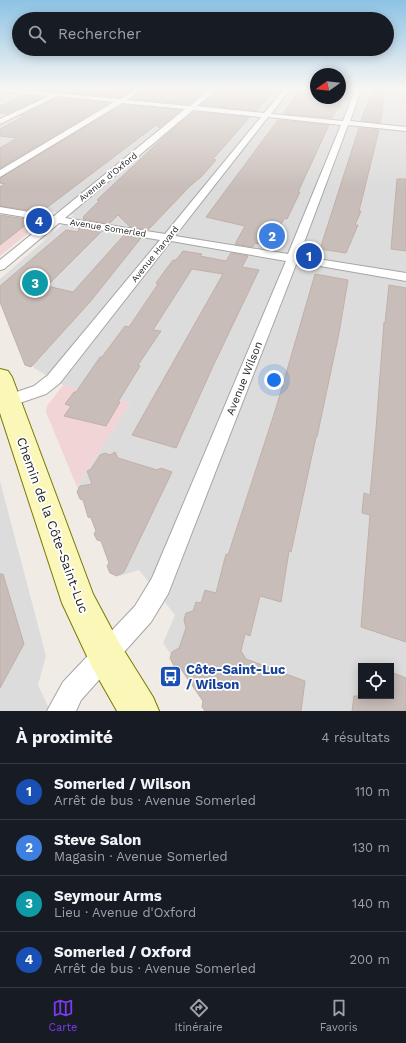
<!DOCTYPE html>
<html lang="fr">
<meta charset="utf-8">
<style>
:root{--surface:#171b24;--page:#20242c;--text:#f1f3f6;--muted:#9ea1a6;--line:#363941;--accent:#7c3aed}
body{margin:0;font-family:"Work Sans",sans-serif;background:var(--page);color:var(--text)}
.controls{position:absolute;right:12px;bottom:12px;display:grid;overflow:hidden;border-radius:0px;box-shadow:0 2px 10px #0003}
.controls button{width:36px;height:36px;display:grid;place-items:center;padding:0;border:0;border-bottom:1px solid var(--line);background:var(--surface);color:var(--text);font:20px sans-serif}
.compass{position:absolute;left:310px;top:68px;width:36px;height:36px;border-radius:50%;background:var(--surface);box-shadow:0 2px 10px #0003;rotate:256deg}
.you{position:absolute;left:274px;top:380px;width:14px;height:14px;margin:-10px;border:3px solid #fff;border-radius:50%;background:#1a73e8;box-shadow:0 0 0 6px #1a73e833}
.badge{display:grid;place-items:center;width:26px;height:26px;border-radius:50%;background:var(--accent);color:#fff;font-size:13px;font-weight:700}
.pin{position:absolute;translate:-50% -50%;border:2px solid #fff;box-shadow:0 1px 4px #0006}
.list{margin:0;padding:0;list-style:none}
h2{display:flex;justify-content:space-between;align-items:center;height:52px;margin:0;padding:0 16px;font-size:17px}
h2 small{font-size:13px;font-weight:400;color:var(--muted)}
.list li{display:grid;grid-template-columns:26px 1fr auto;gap:12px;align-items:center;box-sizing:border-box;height:56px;padding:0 16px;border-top:1px solid var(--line)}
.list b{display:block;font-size:15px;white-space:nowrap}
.list p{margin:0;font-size:13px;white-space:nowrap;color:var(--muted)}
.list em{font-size:13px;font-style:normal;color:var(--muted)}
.icon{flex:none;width:22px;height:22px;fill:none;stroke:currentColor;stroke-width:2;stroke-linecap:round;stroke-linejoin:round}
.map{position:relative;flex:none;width:406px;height:711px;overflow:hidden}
.search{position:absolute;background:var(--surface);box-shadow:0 2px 10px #0003;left:12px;right:12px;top:12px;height:44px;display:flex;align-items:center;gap:10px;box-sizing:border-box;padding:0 14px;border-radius:22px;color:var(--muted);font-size:15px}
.sheet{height:276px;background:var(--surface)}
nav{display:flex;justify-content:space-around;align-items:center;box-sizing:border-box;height:56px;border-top:1px solid var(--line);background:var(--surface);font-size:11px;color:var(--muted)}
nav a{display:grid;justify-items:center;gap:2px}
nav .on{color:var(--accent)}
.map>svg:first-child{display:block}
.residential{fill:#dddcdc;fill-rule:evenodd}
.commercial{fill:#f1d4d6}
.building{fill:#c8bdb8;stroke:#c2b0a7}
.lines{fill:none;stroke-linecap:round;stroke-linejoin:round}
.minor-casing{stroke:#a6a6a6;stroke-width:2}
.secondary-casing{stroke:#7a7a02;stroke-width:2}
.minor{fill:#fff;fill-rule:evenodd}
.secondary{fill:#fbf7b8;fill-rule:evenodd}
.labels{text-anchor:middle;stroke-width:3.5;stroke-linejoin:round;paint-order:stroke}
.far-street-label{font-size:9px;fill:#1f1f1f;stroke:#fff}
.street-label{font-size:11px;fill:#1f1f1f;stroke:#fff}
.near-street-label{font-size:13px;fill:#1f1f1f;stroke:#fff}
.near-transit-label{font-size:13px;font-weight:bold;fill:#164399;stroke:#fff;text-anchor:start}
</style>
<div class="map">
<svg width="406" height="711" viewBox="0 0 406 711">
<rect width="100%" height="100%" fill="#f0ebe5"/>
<!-- residential -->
<path class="residential" d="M6,88H316V98H340V88H406V711H209L163,643L175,615L139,570L120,576L77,487L130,403L63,385L34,368L0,290V279L74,215L0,203V91ZM361,666H391V696H361Z
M0,481L46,656L38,685L50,711H0Z"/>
<!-- commercial -->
<path class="commercial" d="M0,216L37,222L40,223L0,256Z
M63,385L130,403L77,487L46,412L47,406Z"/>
<!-- building -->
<path class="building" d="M41,88H135L120,97L37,90Z
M146,88H208L190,104L131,99Z
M219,88H276L256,111L201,105Z
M301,88H316V98H340V88H343L340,108H338L332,118L283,114Z
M376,88H386L380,123L361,121L365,109Z
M25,95L43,97L7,114L0,113V108L3,107L0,106Z
M57,98L109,103L0,168V148L17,138L0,136V129L24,116H21Z
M122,105L181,110L159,128L156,125L41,212L0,206V187L5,184L0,183V178Z
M193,112L250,117L213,159L216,160L201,177L190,186L148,230L130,227L118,215L109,224L83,219L84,216L99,201L97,200L165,136Z
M278,120L329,125L298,192H300L287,219L285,218L281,224L272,246L255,243L253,247L235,244L245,226L206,217Z
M359,128L379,130L359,211H361L355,225H358L346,253L320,249Z
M397,179H406V251L391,249Z
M0,215L32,220L0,245Z
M79,228L101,232L47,286L73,292L124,235L141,238L90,302L31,367L25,365L0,302V286L66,230L78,232Z
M183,251L202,254L200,256L226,261L231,253L248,256L242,267L259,270L214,364L176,448L132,435L223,274L192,269L153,330L161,331L138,365L140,366L118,402H120L106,426L64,416L71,406L65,404L74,392H76L100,357H102L125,326L129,327L158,284L156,283L167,268L173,260H176Z
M315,274L348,280L339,333L317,437H316L291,552L289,551L281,602L260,596L250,636L245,634L241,651L246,659L305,681L301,711H205L202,707L203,701L181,669L174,666L170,658L172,652L179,648L186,628L184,620L186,613L193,611L196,602L201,603L205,590L216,593L226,554L228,555L276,408Z
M389,285L406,288V642L361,627L370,515L362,513L364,493L370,495L376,429L384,322L385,323Z
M115,452L118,458L157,470L161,468L172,472L124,572L117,576L110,573L107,566L109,563L101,541L97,540L94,534L96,531L91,518L88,517L83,500L80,499L77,492L80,486L92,484L87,471L91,469L100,455L105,453L110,455Z
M0,574H3L24,644L0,688Z
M391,672L406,678V711H352L354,696H391Z"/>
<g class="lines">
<defs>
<path id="minor" d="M0,88L120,99L138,88H145L127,100L190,106L211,88H218L197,106L264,113L285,88H291L271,114L343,121L356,88H362L350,121L406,127V131L348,125L299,256L406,273V281L297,262L168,594L151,622L81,700L76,711H47L63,682L135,606L152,578L286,261L171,241L60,383L46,394L8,407L2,405L0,401L2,397L34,386L48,375L160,240L59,223L4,269L0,270V260L48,221L0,213V207L54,216L185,109L122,103L0,177V170L114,102L57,96L0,124V119L49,96L0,91ZM193,110L261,117L165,234L65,218ZM268,117L341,125L288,254L175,236Z"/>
<path id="secondary" d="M0,369L8,371L12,377L93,594L118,641L153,697L159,711H117L92,667L62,603L0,413Z"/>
</defs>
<!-- minor casing -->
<use href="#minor" class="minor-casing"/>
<!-- secondary casing -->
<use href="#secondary" class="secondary-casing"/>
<!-- minor -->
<use href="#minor" class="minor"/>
<!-- secondary -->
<use href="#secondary" class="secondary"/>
</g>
<!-- sky -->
<linearGradient id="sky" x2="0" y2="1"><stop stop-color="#8dc2e4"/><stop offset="0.47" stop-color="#f8f6f3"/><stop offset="1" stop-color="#f8f6f3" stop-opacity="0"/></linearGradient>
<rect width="406" height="188" fill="url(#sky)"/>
<!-- icons -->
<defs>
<symbol id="bus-square" viewBox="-11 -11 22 22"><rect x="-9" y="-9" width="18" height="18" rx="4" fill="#1a4fb4" stroke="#fff"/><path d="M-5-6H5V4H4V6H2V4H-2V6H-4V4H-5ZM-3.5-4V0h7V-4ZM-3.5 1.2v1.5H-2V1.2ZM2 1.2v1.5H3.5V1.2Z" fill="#fff"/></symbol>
</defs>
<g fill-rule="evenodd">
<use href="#bus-square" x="158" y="664" width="25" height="25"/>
</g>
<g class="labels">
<!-- far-street labels -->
<g class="far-street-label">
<text transform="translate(108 177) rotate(-39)" y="3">Avenue d'Oxford</text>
<text transform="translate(108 228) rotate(9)" y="3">Avenue Somerled</text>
<text transform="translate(155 254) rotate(-51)" y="3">Avenue Harvard</text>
</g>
<!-- street labels -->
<g class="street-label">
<text transform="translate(244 378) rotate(-68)" y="4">Avenue Wilson</text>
</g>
<!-- near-street labels -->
<g class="near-street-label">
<text transform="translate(53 525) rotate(70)" y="5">Chemin de la Côte-Saint-Luc</text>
</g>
<!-- near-transit labels -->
<g class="near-transit-label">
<text x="186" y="674">Côte-Saint-Luc<tspan x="186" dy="15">/ Wilson</tspan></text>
</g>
</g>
</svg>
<div class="controls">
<button><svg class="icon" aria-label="locate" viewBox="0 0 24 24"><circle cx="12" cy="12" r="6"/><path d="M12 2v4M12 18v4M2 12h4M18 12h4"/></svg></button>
</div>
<svg class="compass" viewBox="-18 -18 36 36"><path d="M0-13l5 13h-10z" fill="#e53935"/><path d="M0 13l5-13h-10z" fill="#9ea1a6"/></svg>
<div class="you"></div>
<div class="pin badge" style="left:309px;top:256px;background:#1a4fb4">1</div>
<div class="pin badge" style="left:272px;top:236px;background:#3f7fe0">2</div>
<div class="pin badge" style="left:35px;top:283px;background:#0f9aa8">3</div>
<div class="pin badge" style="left:39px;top:221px;background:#1a4fb4">4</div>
<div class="search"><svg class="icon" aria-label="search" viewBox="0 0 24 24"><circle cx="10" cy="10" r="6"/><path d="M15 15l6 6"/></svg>Rechercher</div>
</div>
<section class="sheet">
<h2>À proximité<small>4 résultats</small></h2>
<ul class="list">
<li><span class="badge" style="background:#1a4fb4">1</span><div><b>Somerled / Wilson</b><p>Arrêt de bus · Avenue Somerled</p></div><em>110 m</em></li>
<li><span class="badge" style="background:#3f7fe0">2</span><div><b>Steve Salon</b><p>Magasin · Avenue Somerled</p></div><em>130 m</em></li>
<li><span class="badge" style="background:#0f9aa8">3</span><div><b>Seymour Arms</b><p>Lieu · Avenue d'Oxford</p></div><em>140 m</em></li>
<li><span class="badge" style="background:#1a4fb4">4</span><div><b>Somerled / Oxford</b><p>Arrêt de bus · Avenue Somerled</p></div><em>200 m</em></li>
</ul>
</section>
<nav>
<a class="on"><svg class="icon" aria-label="map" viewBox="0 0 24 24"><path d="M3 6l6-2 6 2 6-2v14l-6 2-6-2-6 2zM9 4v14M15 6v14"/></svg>Carte</a>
<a><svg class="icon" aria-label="directions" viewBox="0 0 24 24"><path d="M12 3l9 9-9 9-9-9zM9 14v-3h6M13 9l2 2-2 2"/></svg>Itinéraire</a>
<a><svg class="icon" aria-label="saved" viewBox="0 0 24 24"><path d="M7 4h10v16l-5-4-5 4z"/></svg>Favoris</a>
</nav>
